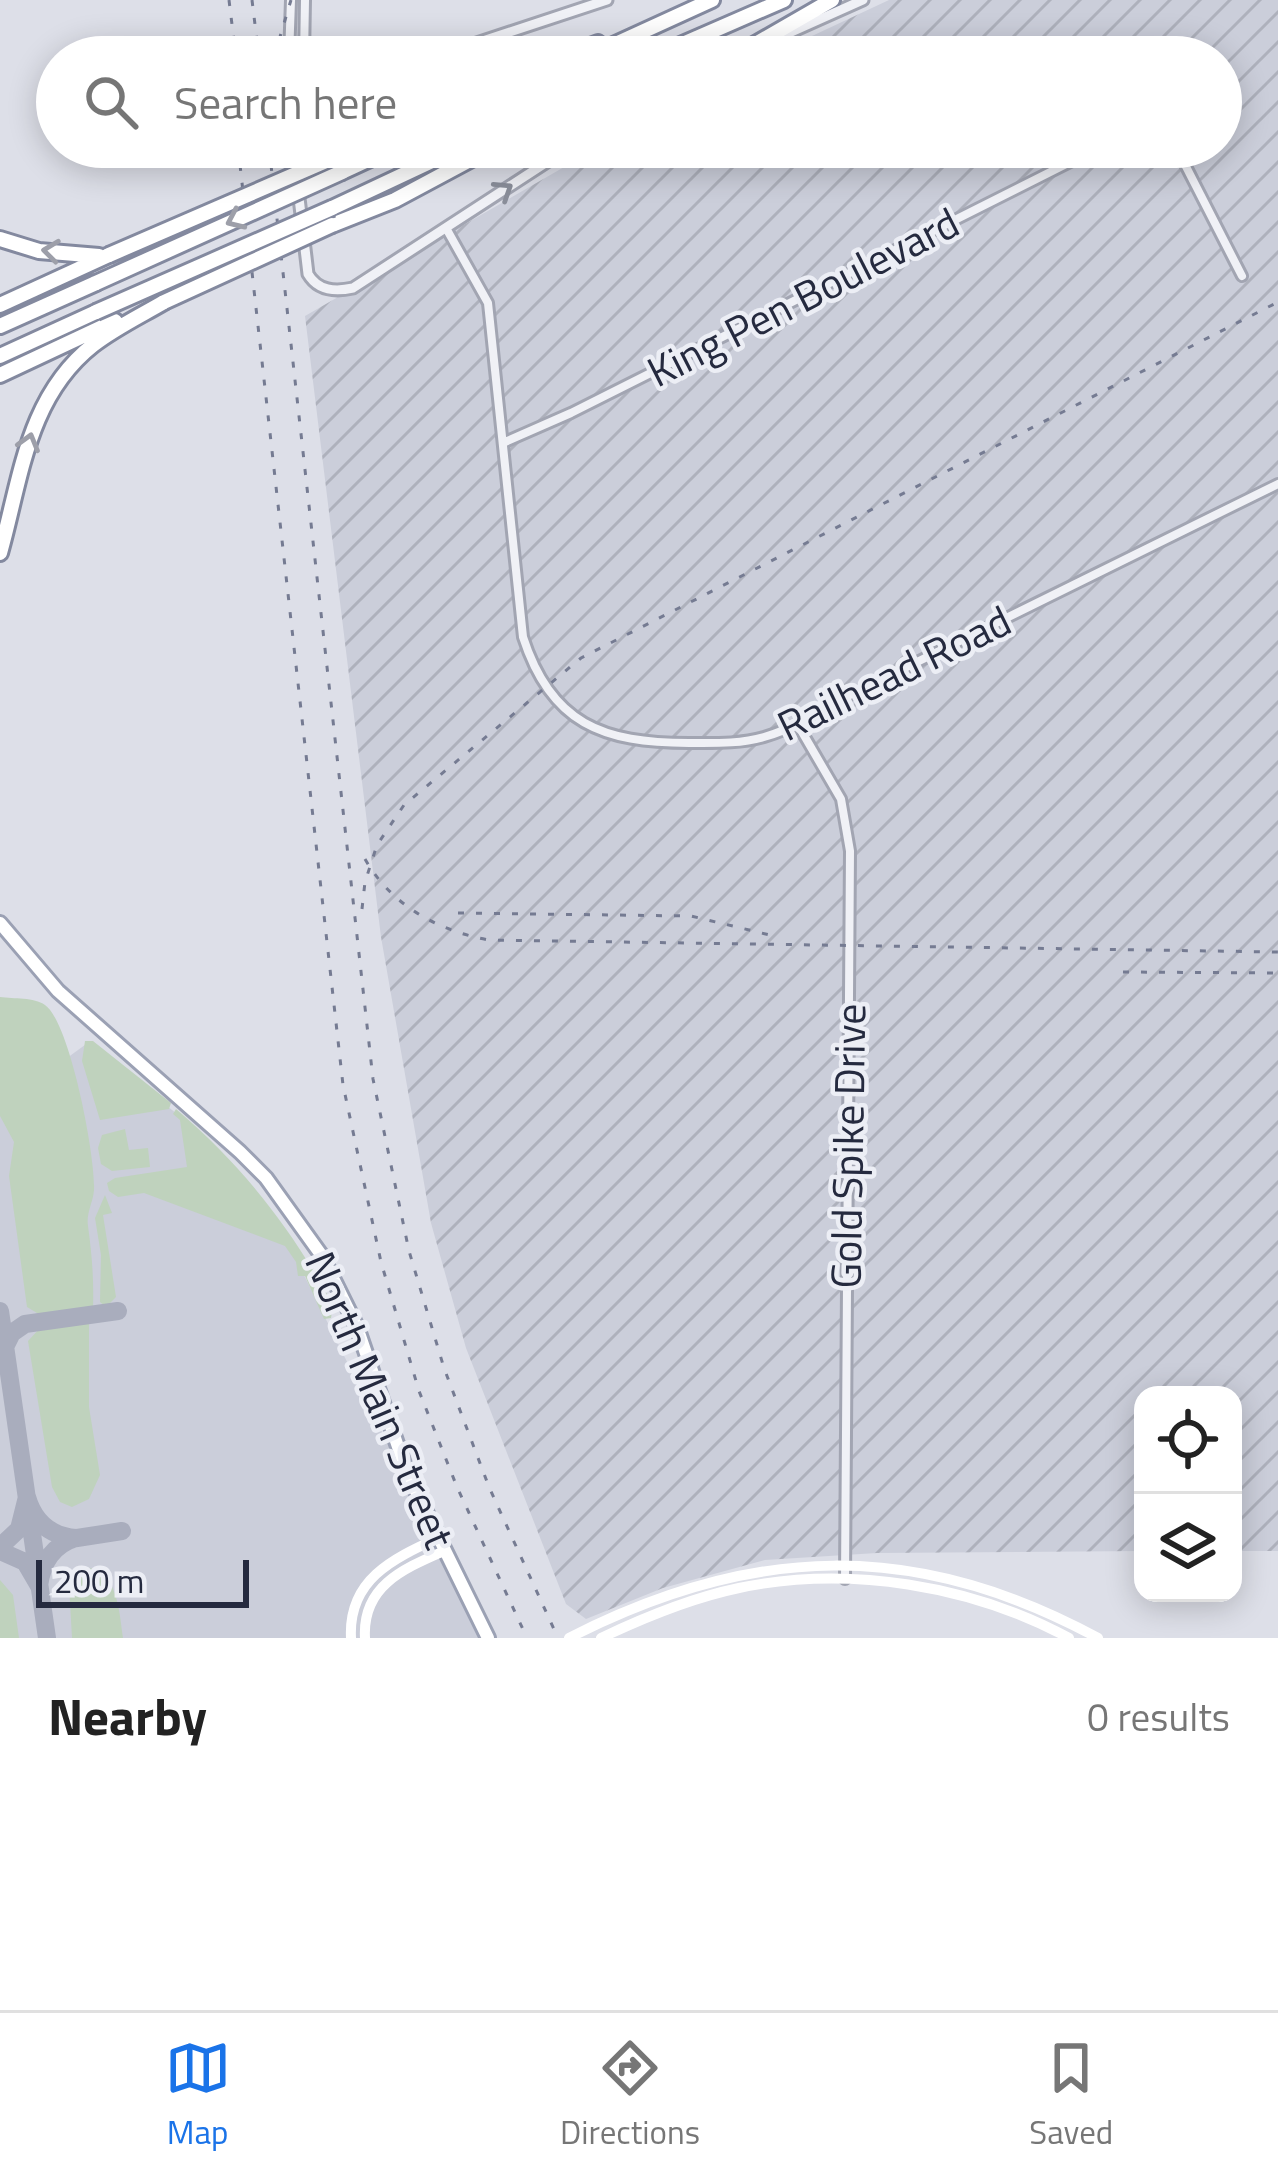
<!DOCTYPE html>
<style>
:root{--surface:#fff;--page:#f6f6f6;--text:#222;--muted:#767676;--line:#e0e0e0;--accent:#1a73e8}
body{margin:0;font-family:"Titillium Web",sans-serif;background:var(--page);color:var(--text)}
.controls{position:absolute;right:36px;bottom:36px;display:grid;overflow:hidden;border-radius:24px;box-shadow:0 6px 30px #0003}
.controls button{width:108px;height:108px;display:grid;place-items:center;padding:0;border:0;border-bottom:3px solid var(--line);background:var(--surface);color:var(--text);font:60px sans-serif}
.scale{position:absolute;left:36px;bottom:30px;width:213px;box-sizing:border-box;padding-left:12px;border:6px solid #252a3f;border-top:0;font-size:33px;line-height:42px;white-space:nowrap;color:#252a3f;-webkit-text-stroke:9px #eceef5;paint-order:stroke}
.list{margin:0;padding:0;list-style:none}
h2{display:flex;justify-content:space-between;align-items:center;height:156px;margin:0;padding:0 48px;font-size:51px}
h2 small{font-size:39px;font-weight:400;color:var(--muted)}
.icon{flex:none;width:66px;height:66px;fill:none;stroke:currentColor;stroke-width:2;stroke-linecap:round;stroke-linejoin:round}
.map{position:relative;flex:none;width:1278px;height:1638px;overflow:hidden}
.search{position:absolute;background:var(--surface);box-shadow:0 6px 30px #0003;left:36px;right:36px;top:36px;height:132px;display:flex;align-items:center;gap:30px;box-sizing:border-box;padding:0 42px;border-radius:66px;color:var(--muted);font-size:45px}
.sheet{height:372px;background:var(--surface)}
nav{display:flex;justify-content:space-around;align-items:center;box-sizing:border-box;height:168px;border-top:3px solid var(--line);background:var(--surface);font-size:33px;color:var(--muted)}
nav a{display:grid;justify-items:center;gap:6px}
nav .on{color:var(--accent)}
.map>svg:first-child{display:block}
.built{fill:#cbceda}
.industrial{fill:url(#industrial-furrows)}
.grass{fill:#bfd2bd}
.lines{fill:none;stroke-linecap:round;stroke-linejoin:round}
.taxiway{stroke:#a9adbd;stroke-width:18}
.minor-casing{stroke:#a2a5b2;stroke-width:14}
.tertiary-casing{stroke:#a2a5b2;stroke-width:15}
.primary-casing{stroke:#9ba1b4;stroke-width:18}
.motorway-casing{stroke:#83899f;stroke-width:20}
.minor{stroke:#f0f1f6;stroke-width:8}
.tertiary{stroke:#f0f1f6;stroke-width:9}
.secondary{stroke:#fff;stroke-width:10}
.primary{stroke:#fff;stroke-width:12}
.motorway{stroke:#fff;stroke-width:14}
.rail{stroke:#757b92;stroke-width:3;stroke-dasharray:6 12;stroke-linecap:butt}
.motorway-bridge-casing{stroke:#83899f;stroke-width:20;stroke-linecap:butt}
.motorway-bridge{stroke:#fff;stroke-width:14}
.oneway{stroke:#8a8e9a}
.oneway2{stroke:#9d9fa9}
.labels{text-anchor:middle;stroke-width:9;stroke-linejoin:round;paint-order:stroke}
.street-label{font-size:42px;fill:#252a3f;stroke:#eceef5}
</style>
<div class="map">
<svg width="1278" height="1638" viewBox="0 0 1278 1638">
<defs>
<pattern id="industrial-furrows" width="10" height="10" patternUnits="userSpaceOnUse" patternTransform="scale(3)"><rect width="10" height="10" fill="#cbceda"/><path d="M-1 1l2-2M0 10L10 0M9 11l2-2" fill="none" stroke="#aeb1bc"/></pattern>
</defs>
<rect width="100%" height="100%" fill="#dddfe8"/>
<!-- built -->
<path class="built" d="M0,1003L67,1058L89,1042L205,1137L259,1196L301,1269L484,1638H0Z"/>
<!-- industrial -->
<path class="industrial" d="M889,0H1278V1551H1233V1395H1143V1551L877,1553L765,1560L663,1588L586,1619L566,1604L466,1348L431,1223L381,937L305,316L599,147H1221V57H767Z"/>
<!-- grass -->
<path class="grass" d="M0,997C14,999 34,997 45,1005C70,1022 96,1158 94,1190C93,1203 86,1213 88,1226C92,1255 94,1280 93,1309L42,1316L27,1307L9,1176L14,1142L0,1116Z
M85,1041H93L171,1103L169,1109L100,1120L82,1061Z
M176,1109C242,1165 292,1229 333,1305L331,1318L324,1319L305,1276H298L296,1262L285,1246L144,1193L118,1197L109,1191L107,1183L115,1178L187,1167L180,1120L173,1114Z
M125,1129L129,1150L148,1148L150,1167L112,1171L101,1164L98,1148L102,1135Z
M105,1195L112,1213L103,1215L116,1297L106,1307L100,1302L101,1255L95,1218Z
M89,1320V1407L100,1475L89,1499L72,1507L60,1502L52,1487L28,1341L41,1327Z
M84,1567C118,1570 119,1610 123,1638H72L69,1584L72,1576Z
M0,1580L13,1595L19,1638H0Z"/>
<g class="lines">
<!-- taxiway -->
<path class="taxiway" d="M0,1311L47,1638
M5,1347L12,1333L25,1324L118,1311
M64,1540L122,1531
M0,1547L19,1529L27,1497C34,1522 50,1536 76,1538
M0,1551L25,1562L39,1586C42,1562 53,1545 76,1538"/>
<defs>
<path id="minor" d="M289,57L291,0
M304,57L305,0
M1176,147L1242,276
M446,228L488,303L523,637C551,724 603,743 689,743C714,743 740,744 764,737C795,728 821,712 848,696L1278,484
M505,442L571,413L1100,147
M798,725L841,799L850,851L845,1579"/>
<path id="tertiary" d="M778,38L863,0
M434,57L607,0
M293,147L308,274C318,291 335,292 353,288L570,147"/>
<path id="primary" d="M0,923L58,991L240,1152L266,1178L322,1256L357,1327L407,1473L488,1638"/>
<path id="motorway" d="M561,57L598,43
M587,57L712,0
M653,57L784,0
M733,57L832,0
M342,172L396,147
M332,208L462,147
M332,225L395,200L494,147
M0,239L39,251L99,256
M0,305L109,255
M0,326L96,283
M0,356L96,312
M0,375L115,321
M0,553C21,479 27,397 93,345C115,328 140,316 164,302"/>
</defs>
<!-- minor casing -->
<use href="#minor" class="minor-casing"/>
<!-- tertiary casing -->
<use href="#tertiary" class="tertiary-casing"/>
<!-- primary casing -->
<use href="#primary" class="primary-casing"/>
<!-- motorway casing -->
<use href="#motorway" class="motorway-casing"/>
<!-- minor -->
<use href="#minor" class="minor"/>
<!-- tertiary -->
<use href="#tertiary" class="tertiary"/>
<!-- secondary -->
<path class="secondary" d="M351,1638C348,1580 392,1559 438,1538
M365,1638C362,1586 403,1569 444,1551
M569,1638C752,1544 916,1539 1098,1638
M601,1638C645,1617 691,1598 739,1588C848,1565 971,1585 1069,1638"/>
<!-- primary -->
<use href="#primary" class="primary"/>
<!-- motorway -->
<use href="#motorway" class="motorway"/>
<!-- rail -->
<path class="rail" d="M229,0L236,57
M252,0L259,57
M274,57L291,0
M238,147L343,1085L381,1262L419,1391L457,1487L527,1638
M269,147L373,1079L409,1251L444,1368L489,1487L558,1638
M365,859C391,905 438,931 489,940L1278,952
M362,909L365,882L377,845L404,805L581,658L1278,302
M458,913L691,916L774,936
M1123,972L1278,973"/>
<defs>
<path id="motorway-bridge" d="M109,255L356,148
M96,283L342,172
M164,302L332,225
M96,312L332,208"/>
</defs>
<!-- motorway-bridge casing -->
<use href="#motorway-bridge" class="motorway-bridge-casing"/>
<!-- motorway-bridge -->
<use href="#motorway-bridge" class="motorway-bridge"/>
</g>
<!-- one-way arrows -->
<defs><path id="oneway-chevron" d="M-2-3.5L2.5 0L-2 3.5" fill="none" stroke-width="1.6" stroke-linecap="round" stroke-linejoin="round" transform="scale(3)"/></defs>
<use class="oneway" href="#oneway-chevron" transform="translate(504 190) rotate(-33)"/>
<g class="oneway2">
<use href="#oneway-chevron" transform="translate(235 220) rotate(156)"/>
<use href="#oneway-chevron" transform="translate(51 251) rotate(-173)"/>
<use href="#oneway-chevron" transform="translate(29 442) rotate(-74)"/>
</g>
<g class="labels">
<!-- street labels -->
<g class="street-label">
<text transform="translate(803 297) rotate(-27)" y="15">King Pen Boulevard</text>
<text transform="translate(894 673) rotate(-26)" y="15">Railhead Road</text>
<text transform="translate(848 1146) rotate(-89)" y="15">Gold Spike Drive</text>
<text transform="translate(380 1400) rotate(67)" y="15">North Main Street</text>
</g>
</g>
</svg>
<div class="controls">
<button><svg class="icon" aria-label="locate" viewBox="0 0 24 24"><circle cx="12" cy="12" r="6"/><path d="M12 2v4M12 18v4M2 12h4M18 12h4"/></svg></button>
<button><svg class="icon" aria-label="layers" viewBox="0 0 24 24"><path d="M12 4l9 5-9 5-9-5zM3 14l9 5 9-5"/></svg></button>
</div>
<div class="scale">200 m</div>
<div class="search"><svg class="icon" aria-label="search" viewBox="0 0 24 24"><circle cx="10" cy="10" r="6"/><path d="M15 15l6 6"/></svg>Search here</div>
</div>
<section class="sheet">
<h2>Nearby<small>0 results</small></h2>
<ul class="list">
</ul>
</section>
<nav>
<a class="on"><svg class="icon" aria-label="map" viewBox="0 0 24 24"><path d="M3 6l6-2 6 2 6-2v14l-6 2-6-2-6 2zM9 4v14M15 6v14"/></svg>Map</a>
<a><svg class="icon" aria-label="directions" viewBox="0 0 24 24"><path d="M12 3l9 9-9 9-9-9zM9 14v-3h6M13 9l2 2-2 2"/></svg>Directions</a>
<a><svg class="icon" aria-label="saved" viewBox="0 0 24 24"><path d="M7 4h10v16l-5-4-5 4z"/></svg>Saved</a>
</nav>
